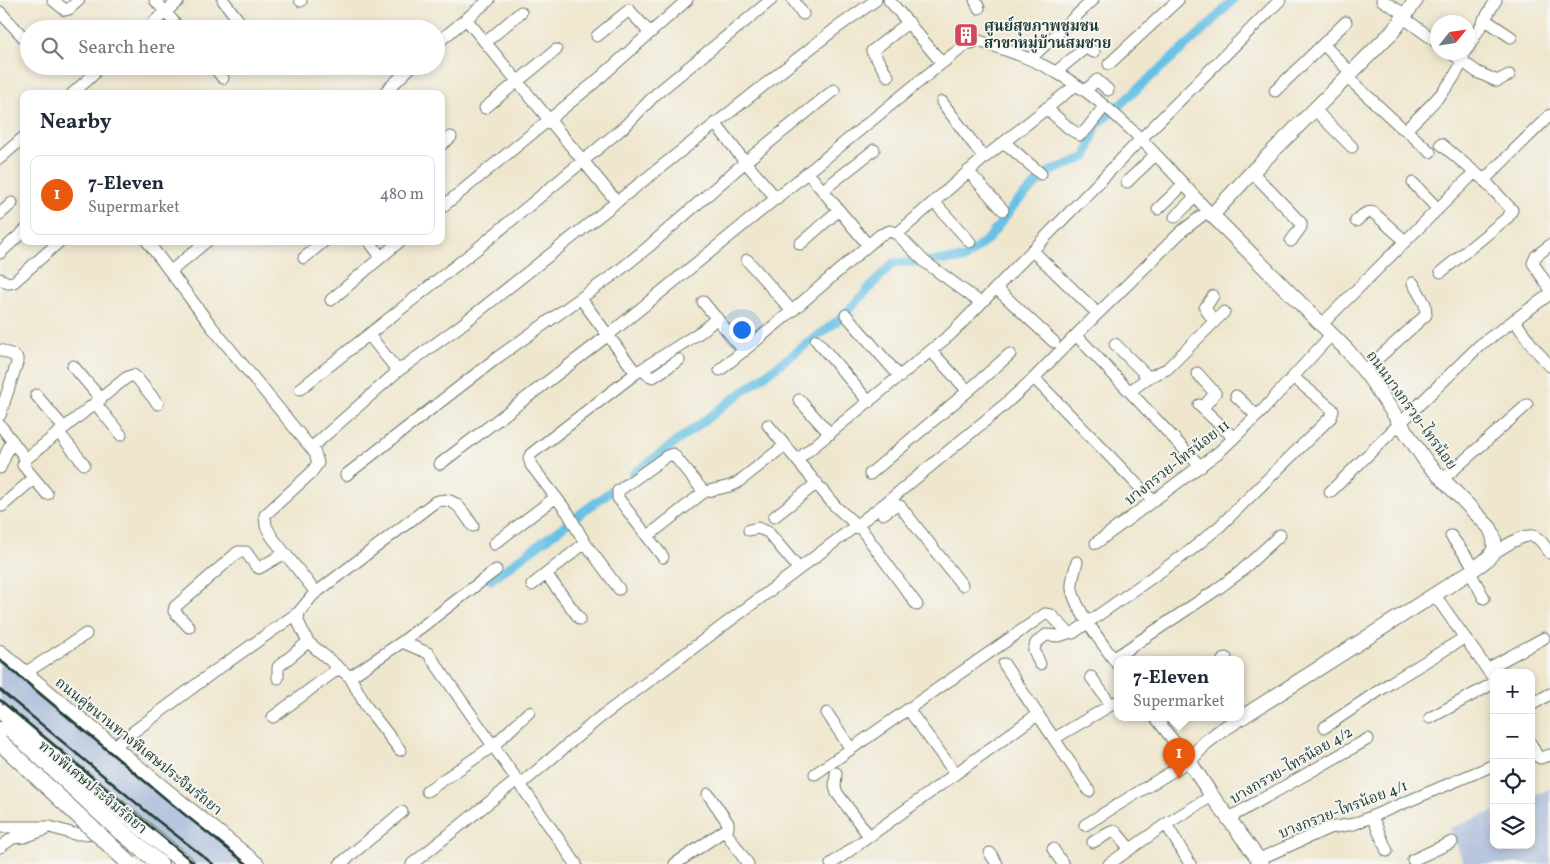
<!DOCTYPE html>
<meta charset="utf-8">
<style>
:root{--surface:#fff;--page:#f2f2f3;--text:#1f2937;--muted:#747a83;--line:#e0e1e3;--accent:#ea580c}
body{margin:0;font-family:Vollkorn,"Noto Serif Thai",serif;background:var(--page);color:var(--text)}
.controls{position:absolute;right:15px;bottom:15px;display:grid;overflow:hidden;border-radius:10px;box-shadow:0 2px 8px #0003}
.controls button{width:45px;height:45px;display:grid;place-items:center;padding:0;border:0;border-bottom:1px solid var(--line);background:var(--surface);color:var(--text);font:25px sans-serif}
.compass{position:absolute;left:1430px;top:15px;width:45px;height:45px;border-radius:50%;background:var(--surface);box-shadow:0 2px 8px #0003;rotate:60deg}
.you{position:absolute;left:741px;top:329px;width:18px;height:18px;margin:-12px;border:4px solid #fff;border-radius:50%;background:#1a73e8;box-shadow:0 0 0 8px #1a73e833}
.badge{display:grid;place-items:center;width:32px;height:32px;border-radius:50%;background:var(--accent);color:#fff;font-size:16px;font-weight:700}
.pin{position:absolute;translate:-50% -41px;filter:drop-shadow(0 1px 2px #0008)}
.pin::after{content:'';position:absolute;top:26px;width:18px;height:15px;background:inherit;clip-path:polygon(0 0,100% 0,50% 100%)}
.popup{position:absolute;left:1114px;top:656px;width:130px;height:65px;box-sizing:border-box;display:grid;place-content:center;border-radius:10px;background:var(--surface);filter:drop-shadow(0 1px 4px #0005);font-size:16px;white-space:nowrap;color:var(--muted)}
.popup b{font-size:19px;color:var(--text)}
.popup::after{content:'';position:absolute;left:50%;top:100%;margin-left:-10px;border:10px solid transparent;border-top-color:var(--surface)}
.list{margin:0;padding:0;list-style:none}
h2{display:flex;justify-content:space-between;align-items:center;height:65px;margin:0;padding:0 20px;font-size:21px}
h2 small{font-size:16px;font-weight:400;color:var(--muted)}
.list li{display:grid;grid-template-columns:32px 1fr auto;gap:15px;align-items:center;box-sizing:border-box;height:80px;margin:0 10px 10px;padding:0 10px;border:1px solid var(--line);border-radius:10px}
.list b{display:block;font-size:19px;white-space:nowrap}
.list p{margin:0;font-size:16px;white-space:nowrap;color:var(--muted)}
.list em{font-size:16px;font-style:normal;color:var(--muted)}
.icon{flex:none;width:28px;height:28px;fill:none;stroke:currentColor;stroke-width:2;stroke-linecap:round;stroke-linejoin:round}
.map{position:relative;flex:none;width:1550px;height:864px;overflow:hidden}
.search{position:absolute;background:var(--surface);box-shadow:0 2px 8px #0003;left:20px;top:20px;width:425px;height:55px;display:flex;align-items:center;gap:12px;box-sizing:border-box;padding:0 18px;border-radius:28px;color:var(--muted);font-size:19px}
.panel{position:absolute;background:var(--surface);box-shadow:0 2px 8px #0003;left:20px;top:90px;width:425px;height:155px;border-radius:10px}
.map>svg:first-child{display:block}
.industrial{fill:#b7c5de}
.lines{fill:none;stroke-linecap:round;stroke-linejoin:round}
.canal{stroke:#67c1e5;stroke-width:9}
.minor-casing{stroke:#68786a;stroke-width:13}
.major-casing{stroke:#68786a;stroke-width:16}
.highway-casing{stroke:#68786a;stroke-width:18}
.minor{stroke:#fff;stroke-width:11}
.major{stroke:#fff;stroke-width:14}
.highway{stroke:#fff;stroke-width:16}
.rail{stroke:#1f3d34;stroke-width:2.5}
.highway-bridge-casing{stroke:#68786a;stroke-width:18;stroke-linecap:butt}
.highway-bridge{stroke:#fff;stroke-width:16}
.labels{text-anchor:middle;stroke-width:4;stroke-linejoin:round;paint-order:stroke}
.poi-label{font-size:15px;font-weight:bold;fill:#1f3d34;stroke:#f6f6f2;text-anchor:start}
.street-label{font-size:15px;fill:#1f3d34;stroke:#f6f6f2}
</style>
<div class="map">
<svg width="1550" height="864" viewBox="0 0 1550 864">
<rect width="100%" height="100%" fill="#f6f6f2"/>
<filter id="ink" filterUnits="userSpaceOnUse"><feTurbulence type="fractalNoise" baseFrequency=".02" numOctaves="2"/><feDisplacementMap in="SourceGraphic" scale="10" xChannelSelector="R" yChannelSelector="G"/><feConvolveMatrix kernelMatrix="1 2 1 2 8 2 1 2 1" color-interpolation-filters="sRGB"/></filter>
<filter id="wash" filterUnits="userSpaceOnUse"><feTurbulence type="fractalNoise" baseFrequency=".0096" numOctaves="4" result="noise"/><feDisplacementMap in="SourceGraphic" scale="20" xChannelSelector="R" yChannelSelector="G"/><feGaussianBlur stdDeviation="1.12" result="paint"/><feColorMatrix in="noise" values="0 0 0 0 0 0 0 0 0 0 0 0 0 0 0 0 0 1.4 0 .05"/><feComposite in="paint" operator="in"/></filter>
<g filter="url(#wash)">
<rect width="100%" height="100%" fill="#efe6ce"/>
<!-- industrial -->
<path class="industrial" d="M0,656L252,864H177L17,736L0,722Z
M1550,789V864H1464L1450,828L1494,811V845H1531V796Z"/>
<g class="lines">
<!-- canal -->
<path class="canal" d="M633,474L840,319L893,263L964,259L989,238L1015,204L1049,172L1086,157L1096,126L1208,26L1233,0
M491,580L623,482"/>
</g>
</g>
<g filter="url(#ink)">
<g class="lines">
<defs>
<path id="minor" d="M53,0L65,10L69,9L79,0
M155,0L180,29
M223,0L245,29
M300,0L301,1
M793,0L803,14
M889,0L942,63
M975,0L979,8
M1382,0L1406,15
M0,12L26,40
M1404,18L1438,43
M466,19L617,202
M1484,19L1511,37
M146,29L179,0
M597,36L629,10L650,33
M486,42L521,12
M436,44L489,0
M1323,44L1351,73
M1468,48L1496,0
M1450,52L1477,72L1497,81L1509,75
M1030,59L1093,0
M1109,64L1178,0
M213,66L223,78
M1056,72L1085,48L1094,52
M888,76L872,51L909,22
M1348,78L1401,127L1406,130C1428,107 1457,84 1465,52
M1085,91L1097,80L1108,90
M1275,91L1346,22
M72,94L94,74
M383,94L412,66
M942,102L984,158
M485,108L556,50
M1046,108L1070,129L1080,135L1086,130L1104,107
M1315,110L1352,147
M715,123L745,162L777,199
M1406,130L1430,152
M1004,142L1041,174
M1441,144L1484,180L1512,210L1508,217L1441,272
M441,145L451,137
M0,158L24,137
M968,171L1003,210
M1252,172L1301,223V227L1291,241
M808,173L868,245
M1484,180L1550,115
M1127,182L1155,155
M1413,183L1438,209
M823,190L874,150
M934,202L970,242
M441,208L594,83L687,0
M1158,209L1184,184
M0,214L12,203
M1175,217L1195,197
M1356,221C1361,217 1366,210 1374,213L1405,241
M147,241L212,327L315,453L318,463L311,473L265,515L266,526L272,537L314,590L313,595
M369,241L381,257
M800,244L839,210
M1550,245L1536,256L1533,263L1550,289
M1032,250L1092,308
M0,253L24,231
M304,258L324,241
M747,260L792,311
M171,271L207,241
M0,279L8,283L14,282L60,241
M996,288L1054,342
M1213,296L1205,308L1214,321
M581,299L636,373
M331,300L400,241
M703,302L744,351
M981,303L925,262L897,234L984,158L1076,85
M846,315L900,377
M1514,320L1534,348L1550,366
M1322,324L1475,172
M369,335L398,371
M1076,335L1201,467
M816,340L869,402
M1115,344L1148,377
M0,350L13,355L17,358V363L0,415
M73,366L101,399
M642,369L648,375L653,377L679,360
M720,370L792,311L880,235L890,231L897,234
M1364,371L1426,315L1425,304L1413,283
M1197,373L1215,393L1203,408
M1034,378L1153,501
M300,389L478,248L625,126L656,94L771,0
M968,391L1010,354
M1130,391L1149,377L1167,369L1224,312
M36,395L64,428
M1236,396L1257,416
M799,400L830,434
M95,403L121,435
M1199,405L1234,438
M0,425L26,459
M768,425L835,506L862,530L917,605
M59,433L84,464
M311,448L398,371L460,326L835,29L876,0
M797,460L951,334L1140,140L1280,0
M440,464L607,336L942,63L967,44L979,41C1006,50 1032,58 1057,73C1118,107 1165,165 1212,215
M0,468L12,440
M870,474L968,391L931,351
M346,475L498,357L616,273L647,248L745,162L834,90
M1442,480L1527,405
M1330,492L1480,345L1550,294
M47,494L23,465L26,459L126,378L133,375L137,378L158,404
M2,506L33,479
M883,514L896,505L900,506L962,585
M774,517L817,483
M749,530L758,528L768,532L799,569
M648,536L704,492L730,486L737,483L784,446
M1451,536L1475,568
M1096,543L1219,452L1262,411L1332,334
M494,544L556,497
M1491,555C1501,549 1525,531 1536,537C1541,540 1546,548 1550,553
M663,557L618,498V491L667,456L673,454L704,492
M1077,562C1075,571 1071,580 1072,589C1075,609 1105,647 1117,664
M1470,572L1484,598
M546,574L580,619
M532,585L585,543
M619,589L585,543L568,513L531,465L529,458L531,454L636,373L702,331L717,318
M1434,594L1494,679
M189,627L174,611L175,607L238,552H246L256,566L259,568L285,553
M402,642L428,653L576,864
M1113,659L1216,590L1239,573L1280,535
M1223,660L1226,658
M1004,664L1089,791
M1040,664L1034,650L1036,643L1046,635L1059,636L1068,633
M1487,669L1544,638
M25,673L86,634
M350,677L402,642L496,570
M1091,677L1111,705
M278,678V667L308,642
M1531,705L1550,694
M908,709L955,773
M827,713L851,749
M273,717L339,668
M1430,718L1494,683
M1325,727L1392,682L1464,638
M1055,738L1118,701
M1531,744L1537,756L1540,758L1550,755
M113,747L212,673L299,612
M400,750L366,706L350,677L308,642L303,632L298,621L299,612L313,595L435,502C456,495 462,511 473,526
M836,773L835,787L837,793L869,836
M815,774L1045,614L1051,615L1067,631L1073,633L1191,550L1220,526L1331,417L1333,411L1332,409L1294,378
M520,785L598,719L791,575L887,502L1003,406L1034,378L1076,335L1182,231L1208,211
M427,791L493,746L529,712
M1372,816L1387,851
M1229,818L1368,739
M1166,824L1190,864
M1085,825L1189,761L1156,718
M0,827H50L74,834L115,833
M725,831L748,864
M1093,842L1111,832L1115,831L1130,849
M0,847L13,838L24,837L44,830
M1053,849L1063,864
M990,853L997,864
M1259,859L1329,828L1354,824L1494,765
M1413,860L1452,842
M340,864L402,812
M412,864L517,780
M675,864L728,828V823L708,794
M831,864L1038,714
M1109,864L1166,824L1212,796"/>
<path id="major" d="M0,652L168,792L257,864
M1262,864L1212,796L1189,761L1205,743L1222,730L1470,572C1488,558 1502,554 1490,528L1427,463L1369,377L1348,351L1212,215L1252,172L1394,30L1416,0"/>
<path id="highway" d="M0,710L186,864
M0,730L160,864"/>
</defs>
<!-- minor casing -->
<use href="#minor" class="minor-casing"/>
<!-- major casing -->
<use href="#major" class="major-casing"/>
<!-- highway casing -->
<use href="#highway" class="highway-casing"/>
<!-- minor -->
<use href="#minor" class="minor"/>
<!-- major -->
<use href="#major" class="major"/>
<!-- highway -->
<use href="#highway" class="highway"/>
<!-- rail -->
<path class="rail" d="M0,660L184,814L247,864
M0,690L158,821L213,864
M0,700L195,864"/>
<defs>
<path id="highway-bridge" d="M0,742L130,864"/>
</defs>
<!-- highway-bridge casing -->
<use href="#highway-bridge" class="highway-bridge-casing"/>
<!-- highway-bridge -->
<use href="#highway-bridge" class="highway-bridge"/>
</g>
</g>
<!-- icons -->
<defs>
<symbol id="building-square" viewBox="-11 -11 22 22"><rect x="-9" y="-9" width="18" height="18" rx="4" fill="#d1495b" stroke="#f6f6f2"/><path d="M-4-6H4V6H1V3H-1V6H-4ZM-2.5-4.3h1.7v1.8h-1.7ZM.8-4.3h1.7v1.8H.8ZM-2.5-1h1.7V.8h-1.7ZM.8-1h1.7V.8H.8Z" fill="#fff"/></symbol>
</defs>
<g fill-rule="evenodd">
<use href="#building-square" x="952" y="21" width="28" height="28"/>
</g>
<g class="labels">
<!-- poi labels -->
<g class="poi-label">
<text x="984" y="31">ศูนย์สุขภาพชุมชน<tspan x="984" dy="17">สาขาหมู่บ้านสมชาย</tspan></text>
</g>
<!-- street labels -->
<g class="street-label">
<text transform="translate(1412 410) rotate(54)" y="5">ถนนบางกรวย-ไทรน้อย</text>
<text transform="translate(1177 462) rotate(-38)" y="5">บางกรวย-ไทรน้อย 11</text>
<text transform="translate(139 746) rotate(39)" y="5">ถนนคู่ขนานทางพิเศษประจิมรัถยา</text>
<text transform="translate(1291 765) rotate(-30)" y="5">บางกรวย-ไทรน้อย 4/2</text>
<text transform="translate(93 787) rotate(40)" y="5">ทางพิเศษประจิมรัถยา</text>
<text transform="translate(1343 809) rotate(-21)" y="5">บางกรวย-ไทรน้อย 4/1</text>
</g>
</g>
</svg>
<div class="controls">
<button>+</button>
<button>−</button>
<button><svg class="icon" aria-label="locate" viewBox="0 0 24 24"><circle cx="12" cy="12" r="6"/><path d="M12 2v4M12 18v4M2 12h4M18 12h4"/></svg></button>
<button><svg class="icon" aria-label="layers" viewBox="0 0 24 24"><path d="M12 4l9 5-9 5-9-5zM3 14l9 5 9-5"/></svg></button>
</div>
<svg class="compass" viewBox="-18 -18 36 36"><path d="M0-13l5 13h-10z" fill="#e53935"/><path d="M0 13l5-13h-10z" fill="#747a83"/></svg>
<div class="you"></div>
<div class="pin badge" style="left:1179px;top:779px">1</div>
<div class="popup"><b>7-Eleven</b>Supermarket</div>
<div class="search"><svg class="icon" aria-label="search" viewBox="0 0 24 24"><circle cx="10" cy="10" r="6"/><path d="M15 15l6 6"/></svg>Search here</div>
<section class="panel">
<h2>Nearby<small></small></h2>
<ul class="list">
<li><span class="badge">1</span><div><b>7-Eleven</b><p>Supermarket</p></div><em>480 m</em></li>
</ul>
</section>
</div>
